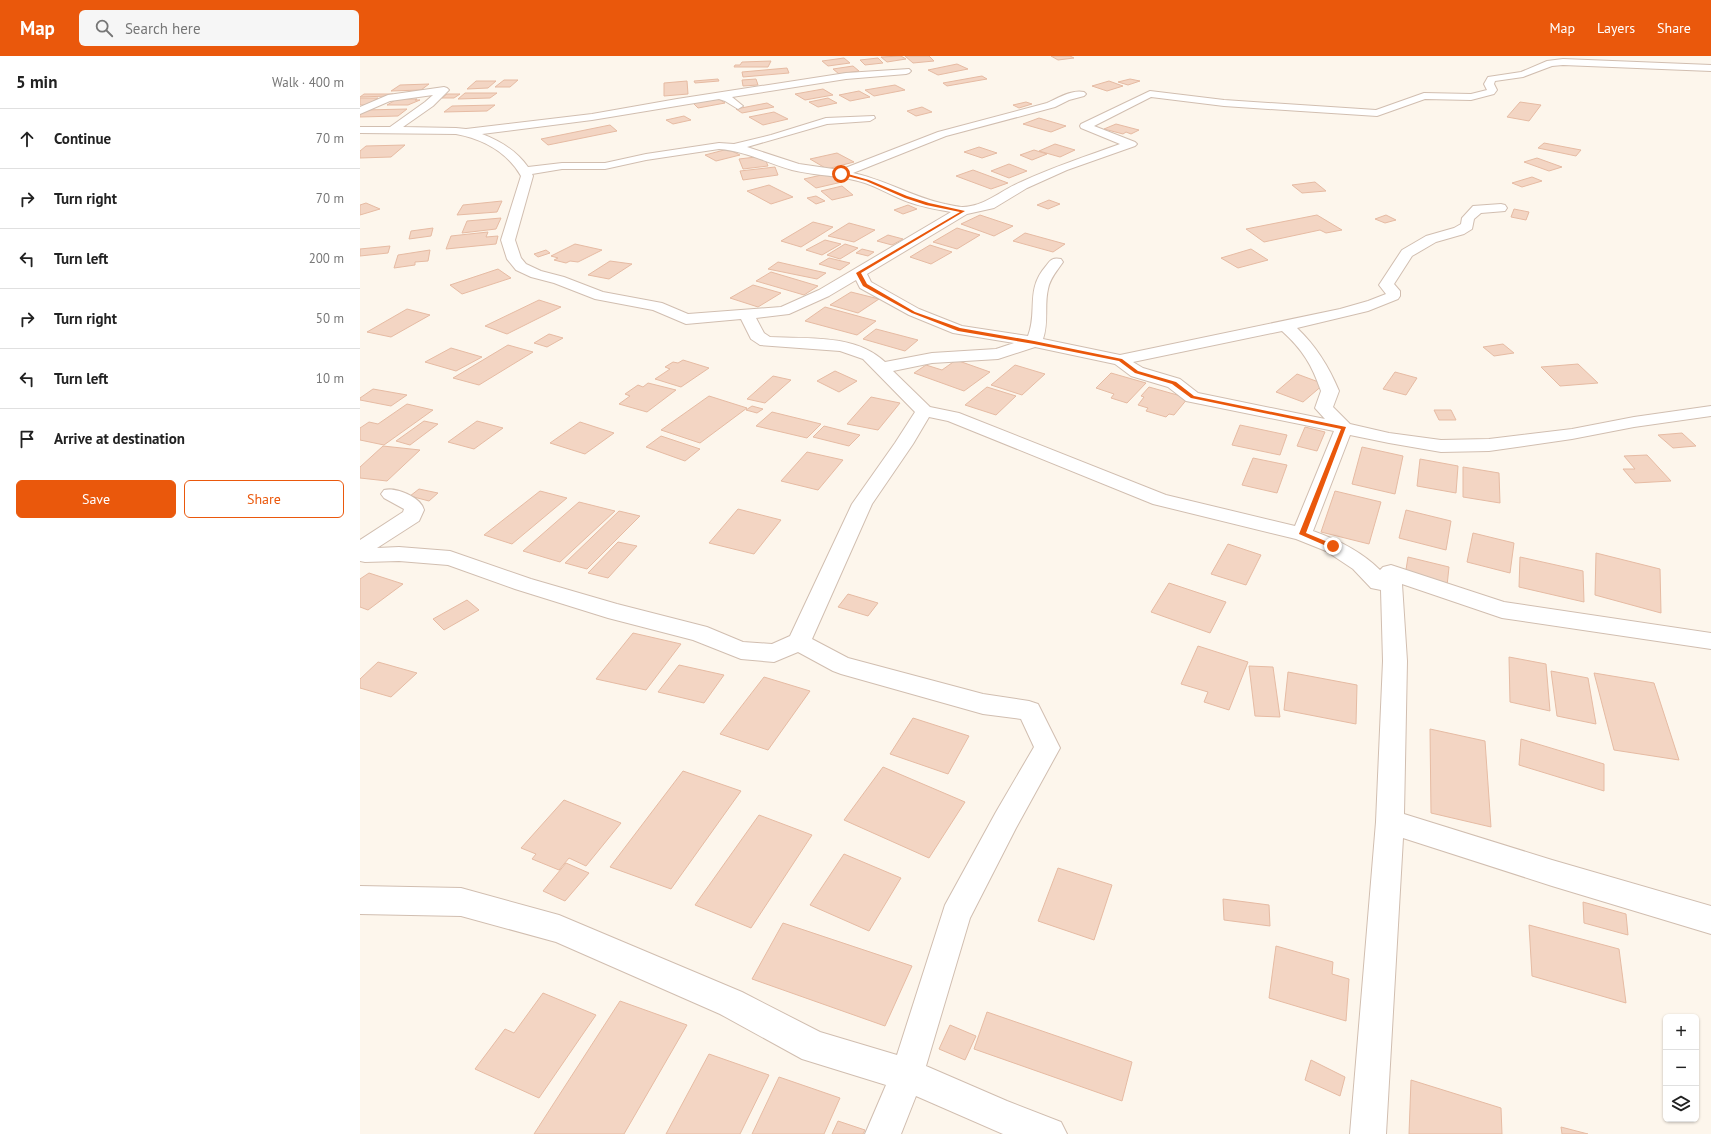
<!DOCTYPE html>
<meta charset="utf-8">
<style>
:root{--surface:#fff;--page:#f6f6f6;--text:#222;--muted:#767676;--line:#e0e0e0;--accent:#ea580c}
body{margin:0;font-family:"PT Sans",sans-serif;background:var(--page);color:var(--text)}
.controls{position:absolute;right:12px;bottom:12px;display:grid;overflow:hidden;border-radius:6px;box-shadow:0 1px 3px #0004}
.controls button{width:36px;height:36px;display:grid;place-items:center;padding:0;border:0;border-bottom:1px solid var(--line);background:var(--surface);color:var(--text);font:20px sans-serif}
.stop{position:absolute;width:12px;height:12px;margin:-9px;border:3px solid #ea580c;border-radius:50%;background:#fff}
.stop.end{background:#ea580c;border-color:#fff;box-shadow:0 1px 4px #0008}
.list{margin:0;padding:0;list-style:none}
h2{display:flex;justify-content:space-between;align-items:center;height:52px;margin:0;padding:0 16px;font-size:17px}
h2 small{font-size:13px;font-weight:400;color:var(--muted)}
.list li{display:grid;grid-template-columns:26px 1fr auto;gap:12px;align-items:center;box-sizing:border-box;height:60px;padding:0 16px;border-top:1px solid var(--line)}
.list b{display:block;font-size:15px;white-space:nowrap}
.list em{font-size:13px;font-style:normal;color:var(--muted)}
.actions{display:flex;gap:8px;padding:12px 16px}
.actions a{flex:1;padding:9px 0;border:1px solid var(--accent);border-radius:6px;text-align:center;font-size:14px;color:var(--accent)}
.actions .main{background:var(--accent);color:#fff}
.icon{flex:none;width:22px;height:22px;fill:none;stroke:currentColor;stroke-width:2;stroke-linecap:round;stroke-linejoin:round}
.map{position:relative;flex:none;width:1351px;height:1078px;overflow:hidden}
header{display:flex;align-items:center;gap:24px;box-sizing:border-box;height:56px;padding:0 20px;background:var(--accent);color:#fff}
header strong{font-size:19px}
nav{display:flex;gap:22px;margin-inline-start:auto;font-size:14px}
.search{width:280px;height:36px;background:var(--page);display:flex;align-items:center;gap:10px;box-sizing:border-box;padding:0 14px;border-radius:6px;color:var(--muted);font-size:15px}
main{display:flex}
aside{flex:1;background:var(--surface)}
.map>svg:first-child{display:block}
.building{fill:#f3d5c3;stroke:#e6bba3}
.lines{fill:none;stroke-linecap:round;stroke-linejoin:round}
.street-casing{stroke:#d1beb0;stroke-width:2}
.street{fill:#fff;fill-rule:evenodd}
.route{fill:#ea580c}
</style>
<header>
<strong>Map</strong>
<div class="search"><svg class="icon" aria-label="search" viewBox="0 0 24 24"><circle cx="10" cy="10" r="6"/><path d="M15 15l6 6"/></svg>Search here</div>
<nav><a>Map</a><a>Layers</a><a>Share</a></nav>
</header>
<main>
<aside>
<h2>5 min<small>Walk · 400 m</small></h2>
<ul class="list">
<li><svg class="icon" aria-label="ahead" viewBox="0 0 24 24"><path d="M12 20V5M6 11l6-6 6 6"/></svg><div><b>Continue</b></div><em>70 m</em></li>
<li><svg class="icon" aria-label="right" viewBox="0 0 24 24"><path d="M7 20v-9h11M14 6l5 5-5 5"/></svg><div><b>Turn right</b></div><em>70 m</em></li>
<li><svg class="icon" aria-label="left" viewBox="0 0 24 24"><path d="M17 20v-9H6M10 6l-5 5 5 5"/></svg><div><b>Turn left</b></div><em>200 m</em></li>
<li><svg class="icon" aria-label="right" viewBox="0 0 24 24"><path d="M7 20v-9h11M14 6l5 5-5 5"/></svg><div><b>Turn right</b></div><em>50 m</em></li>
<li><svg class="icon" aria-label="left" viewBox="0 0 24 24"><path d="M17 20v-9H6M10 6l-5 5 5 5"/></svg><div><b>Turn left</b></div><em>10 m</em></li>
<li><svg class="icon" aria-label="arrive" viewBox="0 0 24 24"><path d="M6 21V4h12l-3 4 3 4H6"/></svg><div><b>Arrive at destination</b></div></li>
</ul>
<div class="actions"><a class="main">Save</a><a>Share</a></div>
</aside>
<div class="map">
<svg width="1351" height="1078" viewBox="0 0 1351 1078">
<rect width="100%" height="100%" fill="#fdf6ec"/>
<!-- building -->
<path class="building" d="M541,0L546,3L527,6L521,1Z
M545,0H569L574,5L553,7Z
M691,0H710L714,2L698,4Z
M484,2L490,7L468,10L462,5Z
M518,2L523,7L505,9L500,4Z
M411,5L408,11H374L375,9H380L382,6Z
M597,8L608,13L578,19L568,14Z
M493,10L499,15L479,18L473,13Z
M427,12L429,17L383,21L382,16Z
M622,20L627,23L587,30L583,27Z
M358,23L359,25L335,27L334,25Z
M396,23L398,29L383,30L382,24Z
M770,23L780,25L768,29L758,26Z
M144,24H158L150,31H135Z
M116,25H136L128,32L107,33Z
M327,25L328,38L304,40V27Z
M749,25L763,30L747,35L732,30Z
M69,28L61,34L31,35L40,29Z
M535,29L545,34L514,40L505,34Z
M463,33L473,39L445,44L435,38Z
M499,35L510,41L490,45L479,39Z
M105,37H137L130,42L98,43Z
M4,38H33L29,40L0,41Z
M87,38H100L94,42H82Z
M0,42H18L8,49H0Z
M468,42L477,47L458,51L449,46Z
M37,43H57L55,44H60L48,49H27Z
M359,43L365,47L338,52L333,47Z
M666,46L672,48L659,52L653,49Z
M1160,46L1181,49L1169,65L1147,61Z
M407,47L414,51L382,57L376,53Z
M135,49L127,55L84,56L92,50Z
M562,51L572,56L556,60L547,55Z
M47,53L38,60L0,61V57L5,54Z
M414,56L428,63L403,69L389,61Z
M324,60L331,64L313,68L306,64Z
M679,62L706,70L691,76L663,68Z
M756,68L779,74L771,78L766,76L763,78L744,73Z
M250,69L257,75L188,89L181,83Z
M1184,87L1221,94L1216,100L1178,92Z
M695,88L715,94L700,101L679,95Z
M45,89L31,101L0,102V95L6,90Z
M619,91L637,97L622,102L604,96Z
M368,93L380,99L356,105L345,99Z
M674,94L687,98L672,104L660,99Z
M477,97L494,106L467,113L450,103Z
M404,100L408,110L383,113L379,103Z
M1177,102L1202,111L1189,115L1164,106Z
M649,108L667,115L649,122L631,115Z
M415,111L418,119L383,124L380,115Z
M613,114L648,127L631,133L596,120Z
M470,117L482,126L456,132L444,123Z
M1172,121L1182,125L1162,131L1152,127Z
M955,126L966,135L942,137L932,129Z
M409,129L433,141L411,148L387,135Z
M482,130L493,139L472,144L461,135Z
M456,140L465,145L456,148L447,142Z
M689,144L700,148L688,153L677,149Z
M142,145L137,156L97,159L103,149Z
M6,147L20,153L0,159V149Z
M548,149L557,153L543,158L534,154Z
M1154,153L1169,156L1166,164L1151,161Z
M620,159L653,170L634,180L601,168Z
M957,159L982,174L966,177L960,174L904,186L886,173Z
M1026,159L1036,164L1025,167L1015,163Z
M141,162L136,173L102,177L107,165Z
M453,166L473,171L441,191L421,185Z
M489,167L515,174L494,186L468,180Z
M73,172L71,180L49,183L51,175Z
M597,172L620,179L597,193L573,186Z
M128,176L126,181L138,180L136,188L86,193L91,180Z
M665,177L705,188L693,196L653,185Z
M528,179L543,183L532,189L517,185Z
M465,184L481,188L462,199L446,194Z
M215,188L242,194L218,206L210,205L206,207L194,204L198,202L191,200Z
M485,188L498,192L480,203L467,199Z
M570,189L592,196L571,208L550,201Z
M30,190L28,197L0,200V193Z
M502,193L514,196L508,200L496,197Z
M891,193L908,204L878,212L861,202Z
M70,194L68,205L55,206V209L34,212L38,199Z
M186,194L190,197L178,201L174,198Z
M469,202L490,207L480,214L459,208Z
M250,205L272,208L249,223L228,219Z
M418,206L466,217L457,223L408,213Z
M138,213L151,222L102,238L90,229Z
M411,216L458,230L444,239L396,225Z
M393,229L421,237L398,251L370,242Z
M491,236L519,243L498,257L470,249Z
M179,244L201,251L147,278L125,270Z
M465,251L516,265L497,279L445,265Z
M47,253L70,259L31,281L7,276Z
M516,273L558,284L545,295L503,283Z
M189,278L203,282L187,291L174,287Z
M1143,288L1154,297L1134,300L1123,291Z
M148,289L173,296L119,329L93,322Z
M91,292L122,301L96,315L65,306Z
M323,304L349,312L321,331L295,323L310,313L305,311L313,306L318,307Z
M596,304L630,316L604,335L554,317L566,309L582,314Z
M1218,308L1238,327L1200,330L1181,311Z
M655,309L685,318L662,339L631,329Z
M475,315L497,325L479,336L457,325Z
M1035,316L1057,322L1046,339L1023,333Z
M751,317L786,327L767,347L751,342L754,338L736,332Z
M937,318L964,328L943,346L916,336Z
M413,320L431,324L405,347L387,343Z
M288,327L316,334L287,356L259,348L270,340L265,338L278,329L283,331Z
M627,331L656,340L636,359L605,349Z
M789,331L828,342L814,359L809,358L806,361L786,355L788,352L778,349L784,341L781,340Z
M13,333L47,339L31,350L0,344V342Z
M349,340L387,352L340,387L301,374Z
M511,341L540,347L518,374L487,368Z
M47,348L73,354L24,389L0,384V372L9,366L18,368Z
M392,350L403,353L397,357L386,354Z
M1074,354H1091L1096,364H1079Z
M412,356L461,368L447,382L396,370Z
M64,365L78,368L50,389L36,385Z
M117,365L143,372L114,393L88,386Z
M220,366L254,377L225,398L190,387Z
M880,369L927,379L920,399L872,389Z
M464,370L500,379L489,390L453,381Z
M945,371L965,376L957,395L937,390Z
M1322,377L1336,390L1313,392L1298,379Z
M301,380L340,393L325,405L286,391Z
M23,390L60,394L27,425L0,422V411Z
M1002,391L1043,400L1035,438L992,428Z
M447,396L483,404L458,434L421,425Z
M1287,399L1311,425L1275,427L1263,413H1275L1264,400Z
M893,402L927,409L917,437L882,429Z
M1060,403L1098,410L1096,437L1057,430Z
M1103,411L1139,417L1140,447L1103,441Z
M59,433L78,437L69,445L50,440Z
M180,435L207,442L152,488L124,479Z
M975,435L1021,446L1009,488L961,476Z
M219,446L255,455L200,506L163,495Z
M378,453L421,464L394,498L349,487Z
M1046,454L1091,465L1086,494L1039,482Z
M259,455L280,460L227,513L205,507Z
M1113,477L1154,487L1150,517L1107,506Z
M258,486L277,490L248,522L228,517Z
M868,488L901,499L886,529L851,518Z
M1236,497L1300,513L1301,557L1235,539Z
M1048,501L1089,511L1087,530L1045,520Z
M1160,501L1223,515L1224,546L1159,531Z
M9,517L43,528L8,554L0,551V523Z
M809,527L866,546L850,577L791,556Z
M488,538L518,547L508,560L478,551Z
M107,544L119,554L84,574L73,563Z
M273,577L321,588L286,634L236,623Z
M838,590L888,606L869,654L844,646L848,636L821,628Z
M1149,601L1186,608L1190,655L1150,646Z
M18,606L57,617L31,641L0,632V623Z
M319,609L364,619L344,647L298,636Z
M889,610L913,611L920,661L895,660Z
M1191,615L1228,622L1236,668L1197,660Z
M928,616L997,629L996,668L924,654Z
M1234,617L1294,627L1319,704L1254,694Z
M404,621L450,635L408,694L360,678Z
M553,662L609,680L588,718L530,698Z
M1070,673L1125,685L1131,771L1071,757Z
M1161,683L1244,708V735L1159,709Z
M523,711L605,746L569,802L484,764Z
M323,715L381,735L311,833L250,811Z
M204,744L261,767L226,810L209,802L199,814L172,803L176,798L161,792Z
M399,759L452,779L391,872L335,849Z
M484,798L541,822L509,875L450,849Z
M206,807L229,817L205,845L183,835Z
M698,812L752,829L734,884L678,865Z
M863,843L909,849L910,870L864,864Z
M1223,846L1266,858L1268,879L1224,867Z
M423,867L552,910L525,970L392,923Z
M1169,869L1259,893L1266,947L1172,920Z
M916,890L973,906L972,918L989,923L986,965L909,942Z
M183,937L236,959L179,1042L115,1013L145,973L154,977Z
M260,945L327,969L264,1078H174Z
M627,956L772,1006L762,1045L614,993Z
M590,969L616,980L605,1004L579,993Z
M349,998L409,1019L380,1078H306Z
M951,1004L985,1021L980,1040L945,1024Z
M419,1021L480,1042L464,1078H392Z
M1051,1024L1141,1052L1142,1078H1049Z
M478,1065L505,1074L503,1078H472Z
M1201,1071L1228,1078H1202Z"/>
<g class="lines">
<defs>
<path id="street" d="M1203,3L1351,9V15L1203,9L1192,10L1163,21L1135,25L1134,28L1137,34L1134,38L1111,44L1065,43L1017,60L864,50L791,41L734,70L775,86L777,88L775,90L707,114L667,132L634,152L607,158L507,218L511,226L559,253L602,270L668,280C678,255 665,234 686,210C690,204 693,201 701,203L703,206C697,215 690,222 688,233C684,250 689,265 683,283L760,299L980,253L1008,245L1026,238L1019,229L1042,194L1066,180L1094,172L1101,168L1102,162L1113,150L1141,148L1145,149L1147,152L1145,155L1121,157L1114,163L1112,173L1104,178L1076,186L1052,200L1034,228L1040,235V240L1038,243L1008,255L937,272C956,290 969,311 979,335L973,351L990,368L1029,377L1081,384L1129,383L1212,373L1274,361L1351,350V360L1274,371L1212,383L1129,395L1081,396L1029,387L990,379L953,475C978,484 1001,495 1020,514L1023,511L1031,509L1144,546L1351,577V593L1142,562L1042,528L1047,605L1044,758L1192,804L1351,850V878L1192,830L1043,782L1026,1078H990L1016,766L1023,605L1021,534L1011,532L993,513L966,495L936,483L793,448L588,365L569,361L553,388L512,448L452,583L488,602L623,638L669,645L678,648L700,692L656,772L610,862L566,1010L647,1045L701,1066L707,1078H643L556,1040L541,1078H505L526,1029L442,1003L360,958L196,886L101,860L0,858V830L101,832L199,859L382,936L460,976L537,999L585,849L636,756L674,691L661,663L623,658L481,618L473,615L438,596L414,606L381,603L333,584L248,562L155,533L88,509L39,505L5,506L0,505V484L43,456L44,453L24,442L21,438L24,434C36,431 61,441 64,454L59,465L17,492L39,491L90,495L171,523L257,548L347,571L383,586L412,588L430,580L492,448L535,387L555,356L503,303L480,295L400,289L391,283L381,263L326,268L293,254L235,243L194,227L171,221L156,214L147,203L141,184L161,120C147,96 123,83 96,78L0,77V71H30L65,46L73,39L30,45L0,58V51L28,39L84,31L87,32L89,34L73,50L43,71L96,72L106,73L232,58L317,43L486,17L549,13L551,15L549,17L546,18L486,23L372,41L383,50L378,53L365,45L359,43L232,64L122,78C140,85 156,94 168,111L202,107H245L286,98L359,87L374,88L411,79L466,62L514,60L515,62L510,65L467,68L387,91L439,108L480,114L578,76L687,47C698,42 713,33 724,36L726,38L724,40L709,44L695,51L586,80L493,117C526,124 552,141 585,148C591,149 598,151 603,151C626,150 641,134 661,126C693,111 727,100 760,88L721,72L720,70L721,68L790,35L864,44L1016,54L1064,37L1111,38L1127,34L1124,28L1128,21L1161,16L1187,5ZM359,93C385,95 408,107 432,114C456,120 482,119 505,127C517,131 529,138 541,143C557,150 574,153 591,156L459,234L421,251L328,258L302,247L243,236L204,221L181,215L166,208L161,202L155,184L173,120L172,118L202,113H245L286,104ZM496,224L500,232L549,259L593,277L654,287L636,293L572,297L525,306C496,278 448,283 410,281L404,277L396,262L429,258L469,240ZM922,275C943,294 952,309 961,335L955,352L965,363L838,337L820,323L783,312L773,306ZM675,291L755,308L771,320L808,331L826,345L974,375L935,470L806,439L599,357L570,351L533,315L572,307L638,303Z"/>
</defs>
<!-- street casing -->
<use href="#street" class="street-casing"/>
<!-- street -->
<use href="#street" class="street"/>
</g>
<!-- route -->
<path class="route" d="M481,116L509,124L547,140L569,147L605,155L501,217L507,228L555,256L600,272L674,285L762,303L778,315L816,326L834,340L986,371L946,477L975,489V492H971L939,478L981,373L831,342L812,328L775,317L759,305L674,288L598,275L552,257L503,230L496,217L600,156L566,149L545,142L506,125L480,118Z"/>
</svg>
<div class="controls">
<button>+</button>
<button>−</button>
<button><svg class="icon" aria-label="layers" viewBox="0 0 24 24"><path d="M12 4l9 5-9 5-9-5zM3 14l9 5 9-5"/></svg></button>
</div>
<div class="stop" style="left:481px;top:118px"></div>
<div class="stop end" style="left:973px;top:490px"></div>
</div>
</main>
